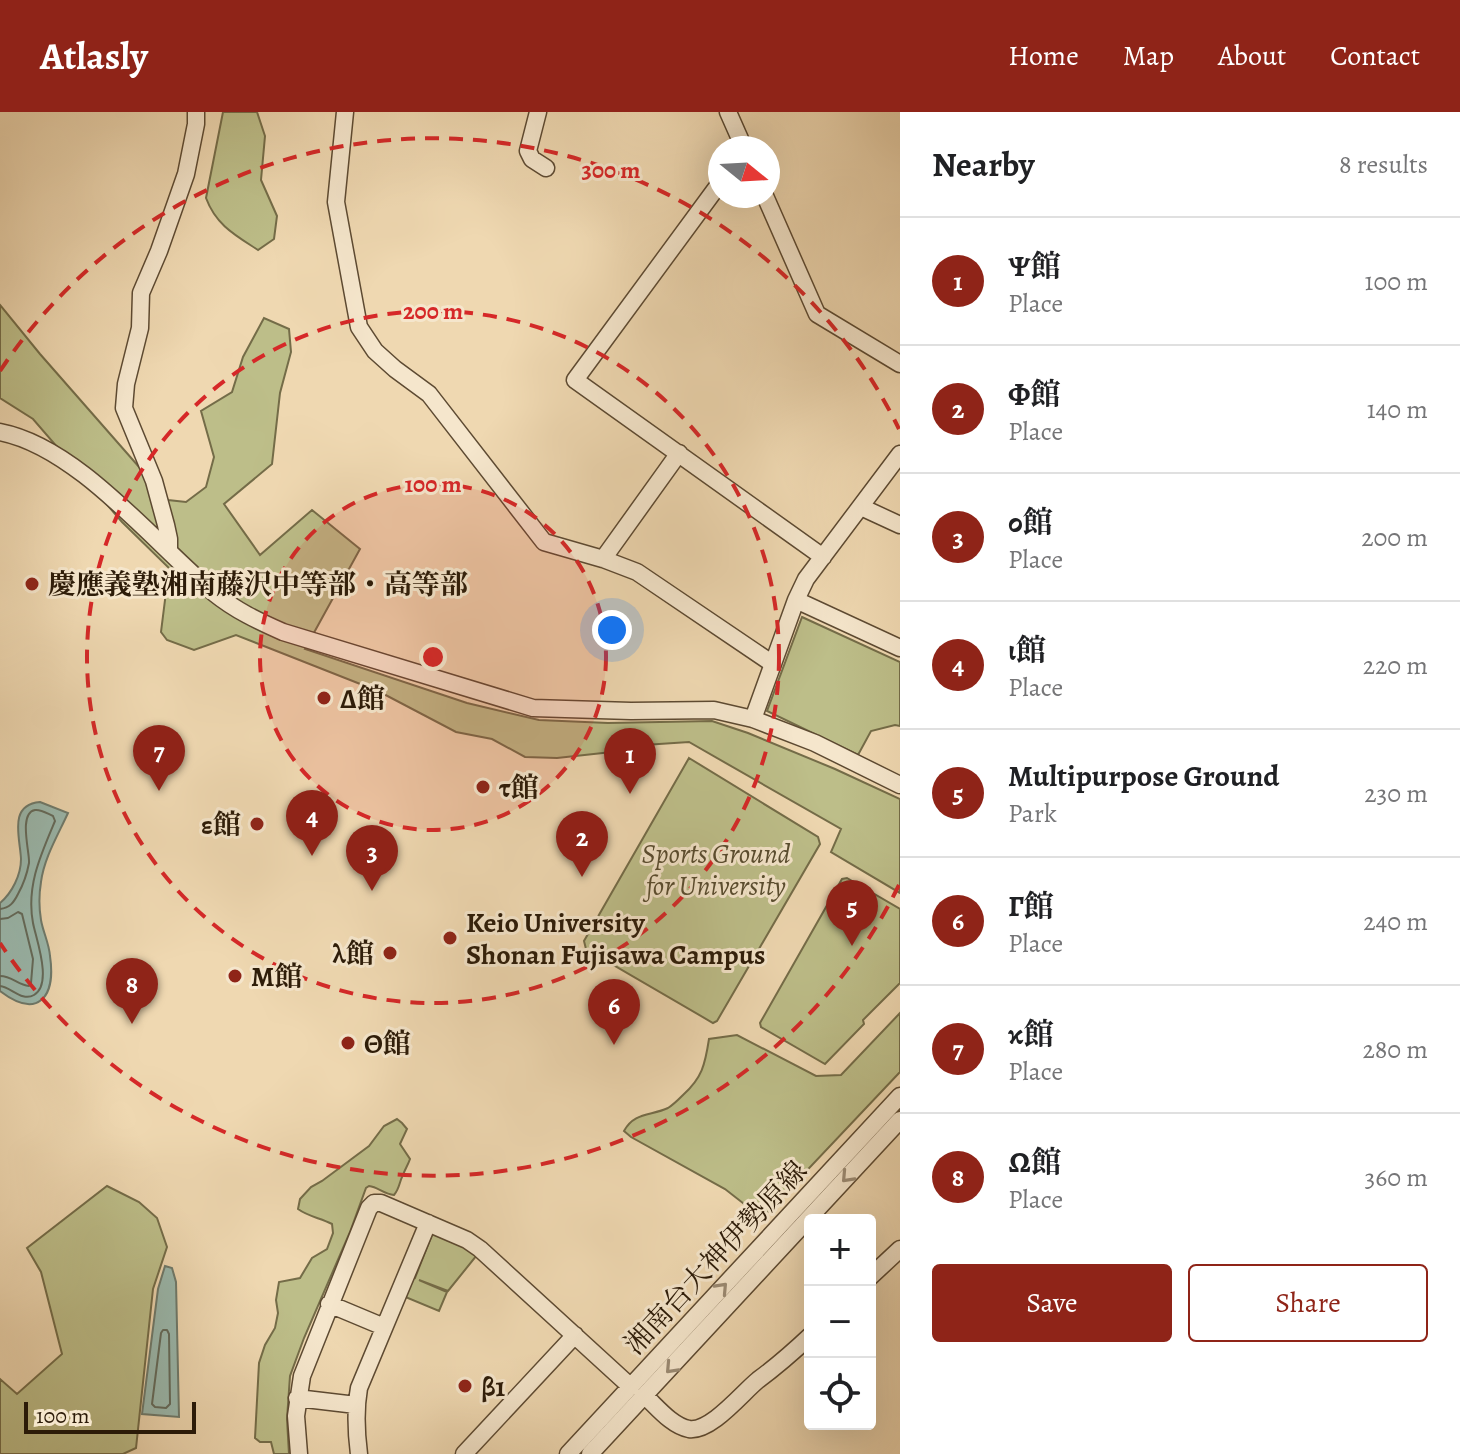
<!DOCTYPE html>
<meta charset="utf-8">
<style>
:root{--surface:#fff;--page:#f6f6f6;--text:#202124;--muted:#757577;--line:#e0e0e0;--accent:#8f2418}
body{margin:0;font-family:Alegreya,"Noto Serif JP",serif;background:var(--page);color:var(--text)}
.controls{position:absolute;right:24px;bottom:24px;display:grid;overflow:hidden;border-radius:8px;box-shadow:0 8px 32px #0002}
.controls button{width:72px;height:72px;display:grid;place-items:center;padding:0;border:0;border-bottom:2px solid var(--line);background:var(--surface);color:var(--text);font:40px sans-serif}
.compass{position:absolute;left:708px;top:24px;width:72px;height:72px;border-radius:50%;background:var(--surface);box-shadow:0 8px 32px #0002;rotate:108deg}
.scale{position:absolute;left:24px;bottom:20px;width:172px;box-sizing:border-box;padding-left:8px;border:4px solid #2c1b08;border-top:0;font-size:22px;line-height:28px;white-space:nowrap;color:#2c1b08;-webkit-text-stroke:6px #f5e6cc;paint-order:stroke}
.you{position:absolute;left:612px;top:518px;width:28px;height:28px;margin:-20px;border:6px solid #fff;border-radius:50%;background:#1a73e8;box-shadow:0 0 0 12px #1a73e833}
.badge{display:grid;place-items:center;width:52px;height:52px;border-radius:50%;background:var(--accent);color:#fff;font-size:26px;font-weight:700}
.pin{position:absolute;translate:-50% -66px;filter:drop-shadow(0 2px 4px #0008)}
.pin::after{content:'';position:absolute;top:42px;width:28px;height:24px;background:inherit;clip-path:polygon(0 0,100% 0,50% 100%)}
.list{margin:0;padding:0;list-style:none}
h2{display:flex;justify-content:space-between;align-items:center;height:104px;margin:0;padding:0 32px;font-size:34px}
h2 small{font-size:26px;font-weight:400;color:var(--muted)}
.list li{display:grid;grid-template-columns:52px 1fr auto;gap:24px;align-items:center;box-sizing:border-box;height:128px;padding:0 32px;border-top:2px solid var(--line)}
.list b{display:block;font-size:30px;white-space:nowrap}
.list p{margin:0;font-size:26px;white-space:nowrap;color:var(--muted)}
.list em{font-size:26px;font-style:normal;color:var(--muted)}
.actions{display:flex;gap:16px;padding:24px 32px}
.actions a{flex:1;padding:18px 0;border:2px solid var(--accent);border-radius:8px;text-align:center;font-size:28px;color:var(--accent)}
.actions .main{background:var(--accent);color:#fff}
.icon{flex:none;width:44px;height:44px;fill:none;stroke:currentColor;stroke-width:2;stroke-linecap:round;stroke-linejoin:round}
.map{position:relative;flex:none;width:900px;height:1342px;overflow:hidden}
header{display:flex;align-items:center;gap:48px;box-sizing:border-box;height:112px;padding:0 40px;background:var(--accent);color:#fff}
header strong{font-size:38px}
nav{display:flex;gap:44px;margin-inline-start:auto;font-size:28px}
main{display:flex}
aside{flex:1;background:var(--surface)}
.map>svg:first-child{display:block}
.green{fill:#bdbe89;stroke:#746c48;stroke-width:2}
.water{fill:#9ab9ae;stroke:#6e7a6c;stroke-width:2}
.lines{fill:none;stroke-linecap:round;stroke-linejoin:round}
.shore{stroke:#636a5b;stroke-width:2}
.minor-casing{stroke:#5d4a32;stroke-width:19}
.minor{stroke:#f5e6cc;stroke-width:16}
.oneway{stroke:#9b8b74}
.ring{fill:none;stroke:#d62828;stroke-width:4;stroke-dasharray:14 10}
.poi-dot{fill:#8f2418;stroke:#f5e6cc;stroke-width:3}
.labels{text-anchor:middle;stroke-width:6;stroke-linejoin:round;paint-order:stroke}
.poi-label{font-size:28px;font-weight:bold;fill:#2c1b08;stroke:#f5e6cc;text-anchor:start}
.park-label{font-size:28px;font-style:italic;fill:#584c2f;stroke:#f5e6cc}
.street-label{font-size:28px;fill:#2c1b08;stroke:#f5e6cc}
.centre{fill:#d62828;stroke:#f5e6cc;stroke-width:4}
.ring-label{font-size:24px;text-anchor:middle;font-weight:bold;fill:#d62828;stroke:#f5e6cc;stroke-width:6;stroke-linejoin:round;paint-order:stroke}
</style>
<header>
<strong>Atlasly</strong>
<nav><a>Home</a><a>Map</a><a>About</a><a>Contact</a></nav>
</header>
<main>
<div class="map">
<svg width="900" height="1342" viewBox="0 0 900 1342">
<rect width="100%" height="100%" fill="#efd8b1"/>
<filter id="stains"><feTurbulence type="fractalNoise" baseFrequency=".0025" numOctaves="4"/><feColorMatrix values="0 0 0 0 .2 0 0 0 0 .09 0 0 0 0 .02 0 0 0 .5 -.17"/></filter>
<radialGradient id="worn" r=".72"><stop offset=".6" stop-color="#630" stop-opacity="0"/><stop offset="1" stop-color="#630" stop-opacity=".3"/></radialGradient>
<!-- green -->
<path class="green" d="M223,0H257L265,24L261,68L277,104L274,127L258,138C235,123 216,113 206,86Z
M0,193L40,242L168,388L186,390L206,375L214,345L201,299L232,280L243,245L264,206L289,217L291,240L280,281L272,352L224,392L260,443L312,398L360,437L305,537L467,591L539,608L608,611L712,609L748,621L835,657L900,687V781L831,740L841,717L689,630L644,633L612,640L557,646L525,645L492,627L456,620L378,579L236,523L194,538L167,528L161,520L169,456L122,410L33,307L0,286Z
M802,505L900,550V614L895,613L871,619L858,643L767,599Z
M689,646L818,725L820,732L717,909L713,911L586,837L584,829Z
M847,766L900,797V871L863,908L864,912L825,952L761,915L760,911L842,767Z
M900,901V960L762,1106L725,1077L631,1025L624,1019C634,1000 651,1004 668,996C673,993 678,988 683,983C702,966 705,953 709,927L737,923L816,964L841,963Z
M397,1007L402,1011L407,1017L400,1032L410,1047C408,1053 405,1057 403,1063C399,1070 400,1076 394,1083C384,1082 378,1075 369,1074L366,1076L350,1120L304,1226L290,1264L287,1307L289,1342H274L271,1330H260L255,1326L259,1251L265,1233L275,1216L278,1201L276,1188L279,1170L300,1166L312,1146L327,1137L333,1121L332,1112C321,1106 309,1105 298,1097L300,1087L311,1075L322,1069L369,1034L384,1014Z
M107,1074L139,1090L157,1106L167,1135L153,1177L136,1336L123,1342H0V1267L17,1282L62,1242L41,1160L27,1136Z
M433,1120L458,1130L477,1143L448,1179L419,1168L447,1180L439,1199L403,1184L412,1165L415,1166Z"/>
<!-- water -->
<path class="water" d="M40,690L68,701C58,723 44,746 41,770C39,782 39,796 41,808C43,820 49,831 50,844C56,885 38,908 0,879V791C12,781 21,763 21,747C20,725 8,693 40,690Z
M165,1154L172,1156L176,1170L179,1305L142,1302L158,1177Z"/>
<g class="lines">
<!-- shore -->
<path class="shore" d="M0,797C10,796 14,790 18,782C23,773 27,762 29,751C30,741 18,701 35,698C41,697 48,702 53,704L55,709C41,742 26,774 33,811C36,827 53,872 34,883C22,890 11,875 0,874
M0,807L8,806L18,800L22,802L33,847L31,871L29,874C18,873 12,864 0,864
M163,1218H167L169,1222L170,1292L166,1296L155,1295L152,1292L161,1221Z"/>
<defs>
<path id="minor" d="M345,0L336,90L359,215L375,239L395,257L429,282L544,430L603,447L637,460L773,552
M538,0L528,39L532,47L546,56
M728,0L744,36
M720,71L575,268L823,445
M765,84L817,202L900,252
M0,320C78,335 154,431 214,481C235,498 258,509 283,520L533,596L631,599L714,598L753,607L815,631L900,673
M861,395L900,413
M169,439V427L166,413L154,369L124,296L126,272L140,216L141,181L159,139L186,62L196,12V0
M603,447L679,341
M796,488L900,536
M753,607L796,488L806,467L900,342
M870,1165L900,1137
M329,1192L384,1215
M645,1284C657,1295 672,1314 689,1317C711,1320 742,1281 758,1268C777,1254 793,1240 810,1224
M297,1286L356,1293
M299,1342L296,1304L302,1264L369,1096L374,1091H381L467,1128L480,1137L631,1275
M359,1342C356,1319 355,1299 359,1276L428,1111
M464,1342L575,1223
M568,1342L900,984
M590,1342L900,1008"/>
</defs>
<!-- minor casing -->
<use href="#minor" class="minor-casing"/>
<!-- minor -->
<use href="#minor" class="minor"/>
</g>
<!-- one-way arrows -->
<defs><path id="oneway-chevron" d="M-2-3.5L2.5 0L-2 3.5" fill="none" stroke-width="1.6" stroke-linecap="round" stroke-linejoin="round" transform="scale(2)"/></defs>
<g class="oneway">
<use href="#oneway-chevron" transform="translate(847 1065) rotate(133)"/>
<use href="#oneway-chevron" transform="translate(722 1176) rotate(-47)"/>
<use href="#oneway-chevron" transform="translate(671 1256) rotate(133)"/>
</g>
<!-- distance rings -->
<circle cx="433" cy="545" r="173" fill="#d62828" fill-opacity=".12"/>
<g class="ring">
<circle cx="433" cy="545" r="173"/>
<circle cx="433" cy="545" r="346"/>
<path d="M899 773A519 519 0 0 1 0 831M0 259A519 519 0 0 1 899 317"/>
</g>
<!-- markers -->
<g class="poi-dot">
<circle cx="32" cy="472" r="8"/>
<circle cx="324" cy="586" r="8"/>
<circle cx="483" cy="675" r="8"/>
<circle cx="257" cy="712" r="8"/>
<circle cx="450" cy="826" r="8"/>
<circle cx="390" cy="841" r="8"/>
<circle cx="235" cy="864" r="8"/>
<circle cx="348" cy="931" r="8"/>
<circle cx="465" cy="1274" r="8"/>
</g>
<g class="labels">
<!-- poi labels -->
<g class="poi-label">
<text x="48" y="482">慶應義塾湘南藤沢中等部・高等部</text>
<text x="340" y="596">Δ館</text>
<text x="499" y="685">τ館</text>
<text x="241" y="722" text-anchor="end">ε館</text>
<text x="466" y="820">Keio University<tspan x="466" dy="32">Shonan Fujisawa Campus</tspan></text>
<text x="374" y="851" text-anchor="end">λ館</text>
<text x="251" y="874">Μ館</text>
<text x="364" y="941">Θ館</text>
<text x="481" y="1284">β1</text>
</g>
<!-- park labels -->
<g class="park-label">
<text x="716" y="751">Sports Ground<tspan x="716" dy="32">for University</tspan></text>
</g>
<!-- street labels -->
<g class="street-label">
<text transform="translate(715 1145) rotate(-47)" y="10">湘南台大神伊勢原線</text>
</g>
</g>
<circle cx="433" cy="545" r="12" class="centre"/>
<g class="ring-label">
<text x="611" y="66">300 m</text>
<text x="433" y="207">200 m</text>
<text x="433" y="380">100 m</text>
</g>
<rect width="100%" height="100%" filter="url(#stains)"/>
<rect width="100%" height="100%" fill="url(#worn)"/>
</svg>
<div class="controls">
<button>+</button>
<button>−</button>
<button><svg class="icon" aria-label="locate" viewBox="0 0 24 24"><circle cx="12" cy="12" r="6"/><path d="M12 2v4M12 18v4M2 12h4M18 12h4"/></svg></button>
</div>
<svg class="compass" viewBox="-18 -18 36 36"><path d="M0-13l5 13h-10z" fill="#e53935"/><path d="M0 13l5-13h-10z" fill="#757577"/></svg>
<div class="scale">100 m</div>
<div class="you"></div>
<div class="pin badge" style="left:630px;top:682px">1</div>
<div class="pin badge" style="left:582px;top:765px">2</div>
<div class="pin badge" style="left:372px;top:779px">3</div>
<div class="pin badge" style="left:312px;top:744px">4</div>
<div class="pin badge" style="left:852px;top:834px">5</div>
<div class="pin badge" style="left:614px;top:933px">6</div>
<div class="pin badge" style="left:159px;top:679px">7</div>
<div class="pin badge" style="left:132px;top:912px">8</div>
</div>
<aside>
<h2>Nearby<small>8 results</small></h2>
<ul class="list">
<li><span class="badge">1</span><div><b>Ψ館</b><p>Place</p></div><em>100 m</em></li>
<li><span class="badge">2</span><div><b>Φ館</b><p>Place</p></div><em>140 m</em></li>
<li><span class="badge">3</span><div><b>ο館</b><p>Place</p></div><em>200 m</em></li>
<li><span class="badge">4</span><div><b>ι館</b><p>Place</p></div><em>220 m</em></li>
<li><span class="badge">5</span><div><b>Multipurpose Ground</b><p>Park</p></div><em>230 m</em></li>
<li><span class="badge">6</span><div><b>Γ館</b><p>Place</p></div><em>240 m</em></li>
<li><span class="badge">7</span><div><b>κ館</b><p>Place</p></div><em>280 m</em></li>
<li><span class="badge">8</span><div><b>Ω館</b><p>Place</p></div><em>360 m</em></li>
</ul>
<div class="actions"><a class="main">Save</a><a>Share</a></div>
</aside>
</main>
